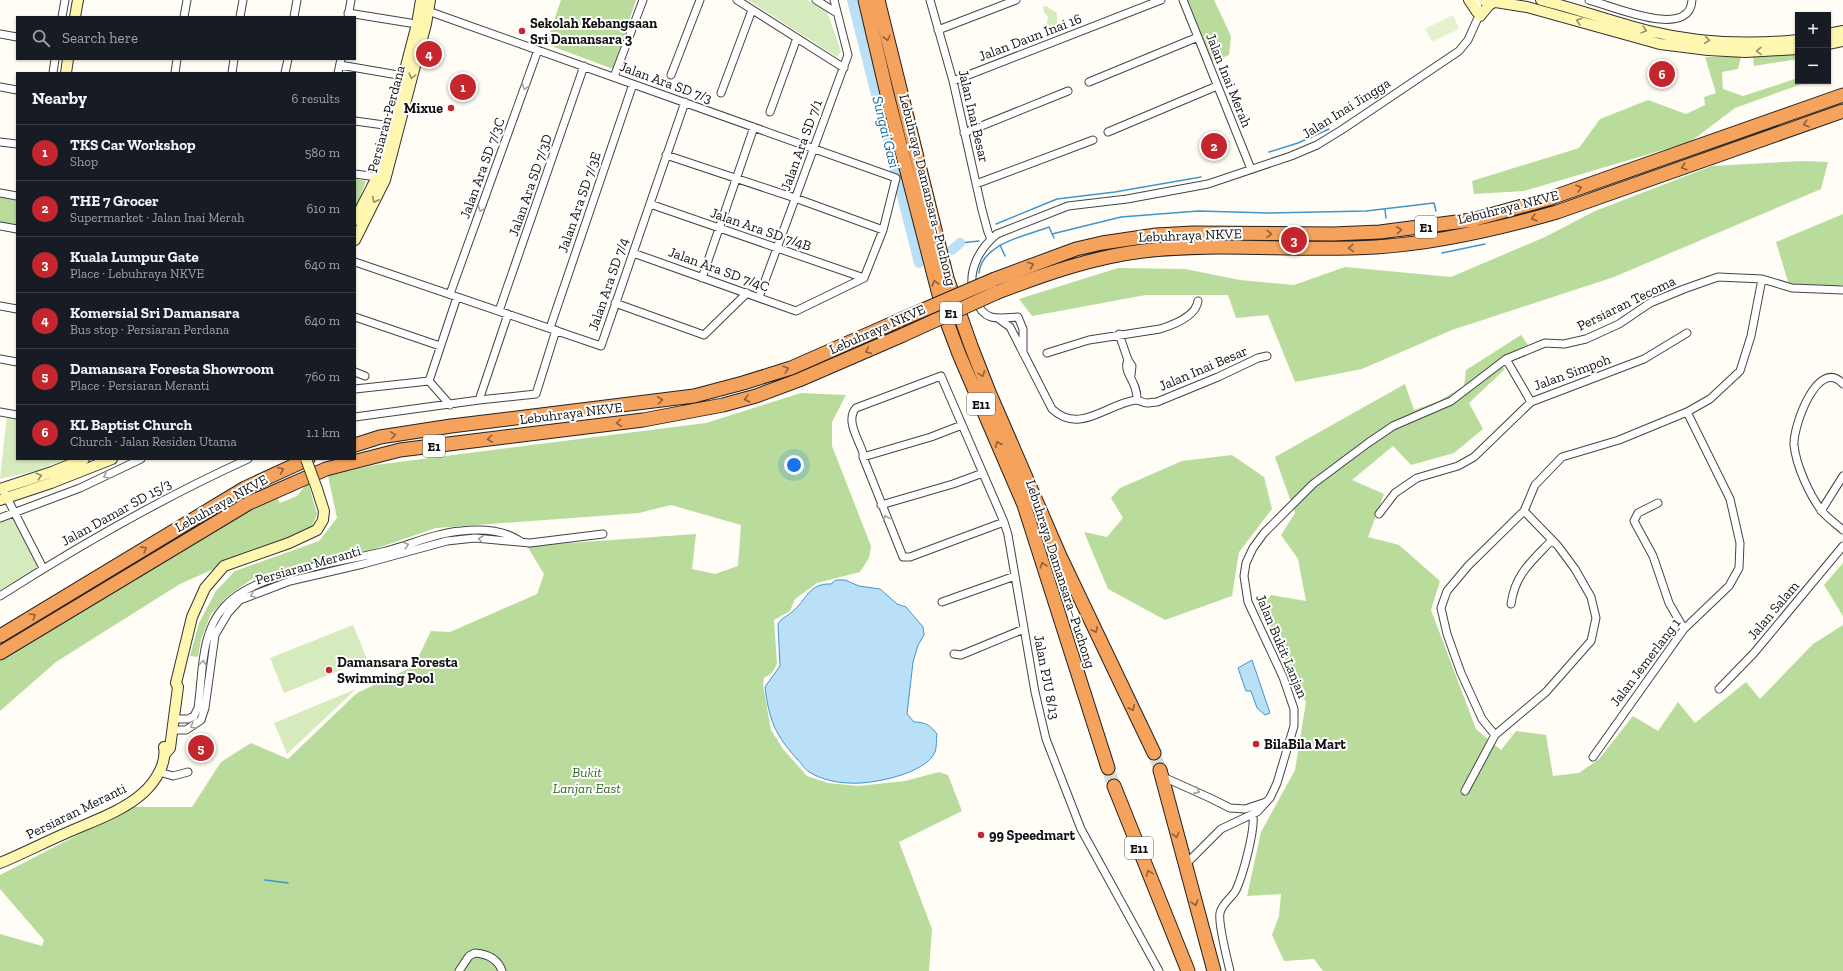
<!DOCTYPE html>
<meta charset="utf-8">
<style>
:root{--surface:#171b24;--page:#20242c;--text:#f1f3f6;--muted:#9ea1a6;--line:#363941;--accent:#c4262e}
body{margin:0;font-family:"Zilla Slab",serif;background:var(--page);color:var(--text)}
.controls{position:absolute;right:12px;top:12px;display:grid;overflow:hidden;border-radius:0px;box-shadow:0 1px 3px #0004}
.controls button{width:36px;height:36px;display:grid;place-items:center;padding:0;border:0;border-bottom:1px solid var(--line);background:var(--surface);color:var(--text);font:20px sans-serif}
.you{position:absolute;left:794px;top:465px;width:14px;height:14px;margin:-10px;border:3px solid #fff;border-radius:50%;background:#1a73e8;box-shadow:0 0 0 6px #1a73e833}
.badge{display:grid;place-items:center;width:26px;height:26px;border-radius:50%;background:var(--accent);color:#fff;font-size:13px;font-weight:700}
.pin{position:absolute;translate:-50% -50%;border:2px solid #fff;box-shadow:0 1px 4px #0006}
.list{margin:0;padding:0;list-style:none}
h2{display:flex;justify-content:space-between;align-items:center;height:52px;margin:0;padding:0 16px;font-size:17px}
h2 small{font-size:13px;font-weight:400;color:var(--muted)}
.list li{display:grid;grid-template-columns:26px 1fr auto;gap:12px;align-items:center;box-sizing:border-box;height:56px;padding:0 16px;border-top:1px solid var(--line)}
.list b{display:block;font-size:15px;white-space:nowrap}
.list p{margin:0;font-size:13px;white-space:nowrap;color:var(--muted)}
.list em{font-size:13px;font-style:normal;color:var(--muted)}
.icon{flex:none;width:22px;height:22px;fill:none;stroke:currentColor;stroke-width:2;stroke-linecap:round;stroke-linejoin:round}
.map{position:relative;flex:none;width:1843px;height:971px;overflow:hidden}
.search{position:absolute;background:var(--surface);box-shadow:0 1px 3px #0004;left:16px;top:16px;width:340px;height:44px;display:flex;align-items:center;gap:10px;box-sizing:border-box;padding:0 14px;border-radius:0px;color:var(--muted);font-size:15px}
.panel{position:absolute;background:var(--surface);box-shadow:0 1px 3px #0004;left:16px;top:72px;width:340px;height:388px;border-radius:0px}
.map>svg:first-child{display:block}
.green{fill:#d5ebbd}
.forest{fill:#b9dc9c}
.pitch{fill:#e6f2cf}
.water{fill:#b9e0f7;stroke:#3f96cf}
.lines{fill:none;stroke-linecap:round;stroke-linejoin:round}
.stream{stroke:#3f96cf;stroke-width:1.5}
.river{stroke:#b9e0f7;stroke-width:10}
.highway-tunnel{stroke:#dbdad3;stroke-width:13;stroke-dasharray:13 6;stroke-linecap:butt}
.street-casing{stroke:#444;stroke-width:9}
.secondary-casing{stroke:#333;stroke-width:12}
.highway-casing{stroke:#222;stroke-width:15}
.street{stroke:#fff;stroke-width:7}
.secondary{stroke:#fff6b0;stroke-width:10}
.highway{stroke:#f5a25d;stroke-width:13}
.secondary-bridge-casing{stroke:#333;stroke-width:12;stroke-linecap:butt}
.highway-bridge-casing{stroke:#222;stroke-width:15;stroke-linecap:butt}
.secondary-bridge{stroke:#fff6b0;stroke-width:10}
.highway-bridge{stroke:#f5a25d;stroke-width:13}
.oneway{stroke:#948f68}
.oneway2{stroke:#8e613b}
.oneway3{stroke:#a0a0a0}
.poi-dot{fill:#c4262e;stroke:#fff;stroke-width:1.5}
.labels{text-anchor:middle;stroke-width:4;stroke-linejoin:round;paint-order:stroke}
.shield{fill:#fff;stroke:#585858;stroke-width:1}
.shield-label{font-size:13px;font-weight:bold;fill:#111}
.poi-label{font-size:14px;font-weight:bold;fill:#111;stroke:#fff;text-anchor:start}
.street-label{font-size:14px;fill:#111;stroke:#fff}
.park-label{font-size:14px;font-style:italic;fill:#2f6b1f;stroke:#fff}
.water-label{font-size:15px;font-style:italic;fill:#1768a6;stroke:#fff}
</style>
<div class="map">
<svg width="1843" height="971" viewBox="0 0 1843 971">
<rect width="100%" height="100%" fill="#fffdf5"/>
<!-- green -->
<path class="green" d="M748,0H808L827,12L841,51L837,57Z
M1046,6L1057,13V23L1052,30L1047,23L1048,17L1044,12L1043,7Z
M7,415L17,416V459H67L35,471L0,479Z
M14,515L41,567L0,593V520Z
M353,625L367,659L284,693L270,658Z
M356,689L287,754L274,723Z"/>
<!-- forest -->
<path class="forest" d="M561,0H636L613,69L546,44Z
M1185,0H1214L1231,36L1229,55L1211,62Z
M1798,49V59L1754,66L1753,55Z
M1705,57H1741L1738,69L1722,72L1723,89L1743,96L1798,78V81H1810L1735,108L1690,142L1524,191L1474,194L1472,181L1579,148L1600,119L1648,100L1686,114L1705,105L1704,97L1716,93Z
M1803,161L1828,162L1821,189L1614,277L1452,330L1362,369L1295,382L1268,315L1236,318L1228,295H1146L1032,316L1019,299L1118,268L1185,269L1240,280L1294,285L1345,267L1451,277L1545,237L1595,211L1712,166Z
M355,179L366,181L355,210Z
M0,196L17,199V227L0,224Z
M1843,214V285L1826,288L1789,285L1776,242Z
M1521,335L1528,345L1497,361L1505,369L1469,403L1483,429L1454,453L1411,465L1393,446L1352,480L1384,494L1368,537L1399,545L1440,581L1431,610L1476,729L1501,750L1516,731L1546,735L1553,776L1579,773L1599,759L1633,716L1658,731L1678,702L1695,723L1746,682L1760,699L1813,644L1843,625V971H1323L1314,959L1284,961L1272,935L1279,916L1281,894L1247,896L1261,832L1295,770L1306,702L1258,610L1271,595L1306,601L1298,559L1281,535L1295,513L1275,457L1405,384L1414,410L1439,401L1464,386L1466,370Z
M801,393L846,395L832,422V446L871,546L869,558L860,572L817,583L795,599L790,611L774,620L777,664L772,673L764,678L763,685L771,730L783,749L807,776L828,783L858,786L905,781L939,772L948,775L962,811L899,842L932,929L929,971H0V934L42,946L44,940L0,889V875L132,807H192L221,762L251,743L288,759L357,693L414,666L431,631L450,632L537,594L544,574L527,546L696,534L692,569L715,574L738,566L741,525L671,505L639,513L436,528L366,552L252,579L228,596L211,614L201,639L198,657L190,656L199,623L216,591L235,571L319,541L337,518L328,476L375,465L706,423Z
M1232,455L1264,477L1272,509L1239,552L1232,596L1165,620L1108,589L1084,532L1107,537L1123,518L1111,498L1120,488L1182,461Z
M308,482L317,514L311,529L243,556L180,584L56,662L0,711V661L250,510L276,496L280,503L297,496Z
M1843,563V616L1824,585Z"/>
<!-- pitch -->
<path class="pitch" d="M1453,15L1459,29L1432,42L1425,29Z"/>
<!-- water -->
<path class="water" d="M836,580H845L859,586L880,589L897,604L906,607L923,627L924,635L918,645L913,662L907,714L914,722C925,722 930,725 937,734C936,740 937,747 935,752C926,774 870,785 849,783C837,783 821,779 811,773C806,771 802,764 798,760C775,735 769,720 765,687L780,666L778,624C782,617 787,617 792,612C807,600 808,583 831,584Z
M1252,660L1270,713L1265,715L1257,708L1251,691H1246L1238,668Z"/>
<g class="lines">
<!-- stream -->
<path class="stream" d="M1269,152L1298,143L1329,129
M1385,210L1386,218
M996,224L1057,199L1115,192L1201,177
M1052,234L1121,217L1198,211L1268,213L1366,211L1434,203L1436,211
M960,243L979,241
M1000,245L1005,256
M1442,253L1485,244
M979,273C982,243 1026,236 1049,227L1054,238
M265,880L288,883"/>
<!-- river -->
<path class="river" d="M852,0L919,263
M952,250L960,243"/>
<!-- highway-tunnel -->
<path class="highway-tunnel" d="M1154,753L1160,770
M1108,768L1114,786"/>
<defs>
<path id="street" d="M737,0L844,68
M816,0L837,13
M930,0L953,81L982,210L988,232L991,239
M1183,0L1251,169
M1589,0C1610,5 1690,41 1692,0
M428,11L896,178L883,230L864,278L796,311L633,253
M348,13L410,23
M1477,13L1478,0
M62,17L65,0
M184,17L187,0
M240,17L243,0
M294,17L297,0
M348,17L351,0
M938,30L1016,0
M0,34L17,37
M340,65L398,75
M53,73L55,59
M175,73L177,59
M232,73L234,59
M285,73L288,59
M338,73L341,59
M671,75L700,0
M614,77L643,0
M953,81L1161,0
M1089,82L1198,37
M0,87L17,90
M721,93L752,10
M770,112L797,38
M355,121L384,125
M1108,132L1217,86
M964,133L1068,91
M0,142L17,144
M666,155L795,198L883,230
M355,174L377,177
M976,184L1093,140
M0,193L17,196
M650,204L864,278
M0,226L17,229
M355,262L601,346L685,102
M702,278L754,127
M973,291C968,269 980,248 997,234L1068,206L1127,199L1208,184L1291,156L1317,145L1343,129L1459,51L1468,40L1481,11
M450,294L538,50
M759,297L848,55L834,0
M976,300C984,323 1000,318 1018,317L1023,329V353
M615,303L704,335L747,293
M0,306L17,309
M499,311L584,66
M355,317L440,346
M999,319L1010,327L1052,409C1080,435 1106,404 1136,400C1139,400 1143,403 1147,403C1150,403 1154,402 1157,402L1218,377L1258,358L1267,356
M550,328L633,84
M1119,334L1128,360
M1047,353L1089,340L1160,329C1173,325 1196,316 1198,301
M0,359L17,362
M1506,359L1531,402
M355,372L365,376
M1131,375L1132,366L1128,360C1122,373 1138,381 1137,400
M429,381L457,297
M429,381L450,405
M1843,384C1818,356 1793,426 1794,445C1796,465 1809,494 1821,510C1826,517 1836,524 1843,530
M355,389L429,381
M479,400L508,314
M0,412L17,415
M355,417L479,400L536,394L556,330
M863,457L931,437L962,425
M5,494L43,568
M1658,503L1638,513L1634,521L1653,556L1669,603L1684,629
M881,505L953,484L983,473
M1821,511L1843,476
M1379,514L1395,493L1417,478L1458,466L1474,457L1531,402L1644,359L1687,333
M0,518L80,488L141,459
M1004,522L910,557H903L863,457V453C859,440 845,420 856,408L941,376L1004,522L1008,535L1035,692L1046,739L1081,829L1159,971
M0,596C80,545 162,498 248,459
M942,602L1015,576
M1511,604C1515,574 1532,561 1552,540
M954,654L961,655L1024,629
M1719,689L1754,653L1843,546
M174,719H188L194,716L198,708C203,674 200,633 224,607C255,572 337,563 382,552C408,546 434,533 461,531C480,529 504,530 520,541
M172,730H186L201,720L205,708L215,635L228,613L240,600L290,581L363,564L447,541L475,538L530,543L603,534
M1495,735L1482,719L1461,673L1447,634L1441,608L1447,591L1468,566L1524,511L1535,485L1562,457L1619,440L1687,412L1710,399L1740,371L1751,336L1762,279
M1593,757L1684,629L1729,586L1739,568L1740,543L1730,499L1687,412
M159,772L173,776L188,772
M1161,776L1210,798L1230,808L1245,809L1266,802
M1465,791L1495,735L1546,692L1591,641L1596,618L1591,597L1575,569L1558,546L1524,511
M1184,866L1221,829L1257,812L1270,798L1277,783L1294,726V709L1283,677L1248,602L1244,576L1246,563L1253,548L1264,533L1313,484L1368,443L1393,426L1451,401L1506,359L1545,343L1564,344L1586,339L1619,324L1650,303L1684,289L1718,277L1762,279L1792,288L1843,290
M459,971L469,956L475,953C487,954 498,959 502,971
M1230,971C1227,958 1218,924 1220,913C1222,903 1232,898 1236,890C1243,875 1255,831 1253,815"/>
<path id="secondary" d="M1469,0L1477,12
M1483,0L1527,7L1660,44L1708,50L1745,52L1798,49
M1541,0C1577,9 1613,22 1649,31C1698,43 1749,45 1798,40
M1480,16L1489,5L1496,1
M75,17L78,0
M1828,34L1843,31
M1828,44L1843,41
M66,73L68,59
M355,220L377,177L417,24L421,0
M355,240L385,180L426,24L430,0
M0,489L52,472L84,459
M0,500L51,483L112,459
M165,754L170,748L178,687L176,683L192,617L205,588L224,566L289,543L317,530L323,520L324,511L317,489
M0,863C22,854 43,843 64,834C90,822 122,812 143,793C155,782 167,764 164,747"/>
<path id="highway" d="M865,0L888,98L944,314L959,354L1024,505L1108,768
M878,0L947,278L971,346L989,392L1060,556L1154,753
M995,279L1076,249L1102,243L1156,235L1193,233L1333,234L1380,232L1472,220L1548,199L1843,95
M998,292C1045,274 1093,257 1143,251C1220,242 1299,252 1376,247C1438,243 1498,229 1557,212L1843,111
M355,445L380,437L451,426L694,396L743,383L791,368L900,320
M0,636L245,488L308,459
M0,653L249,503L326,469L400,450L643,420L723,405L756,396L799,380L903,335
M1160,770L1214,971
M1114,786L1188,971"/>
</defs>
<!-- street casing -->
<use href="#street" class="street-casing"/>
<!-- secondary casing -->
<use href="#secondary" class="secondary-casing"/>
<!-- highway casing -->
<use href="#highway" class="highway-casing"/>
<!-- street -->
<use href="#street" class="street"/>
<!-- secondary -->
<use href="#secondary" class="secondary"/>
<!-- highway -->
<use href="#highway" class="highway"/>
<defs>
<path id="secondary-bridge" d="M306,459L317,489"/>
<path id="highway-bridge" d="M900,320L995,279
M903,335L998,292"/>
</defs>
<!-- secondary-bridge casing -->
<use href="#secondary-bridge" class="secondary-bridge-casing"/>
<!-- highway-bridge casing -->
<use href="#highway-bridge" class="highway-bridge-casing"/>
<!-- secondary-bridge -->
<use href="#secondary-bridge" class="secondary-bridge"/>
<!-- highway-bridge -->
<use href="#highway-bridge" class="highway-bridge"/>
</g>
<!-- one-way arrows -->
<defs><path id="oneway-chevron" d="M-2-3.5L2.5 0L-2 3.5" fill="none" stroke-width="1.6" stroke-linecap="round" stroke-linejoin="round"/></defs>
<g class="oneway">
<use href="#oneway-chevron" transform="translate(1579 21) rotate(-164)"/>
<use href="#oneway-chevron" transform="translate(1644 30) rotate(15)"/>
<use href="#oneway-chevron" transform="translate(1707 40) rotate(6)"/>
<use href="#oneway-chevron" transform="translate(1759 51) rotate(178)"/>
<use href="#oneway-chevron" transform="translate(412 76) rotate(105)"/>
<use href="#oneway-chevron" transform="translate(375 200) rotate(117)"/>
<use href="#oneway-chevron" transform="translate(39 476) rotate(-18)"/>
</g>
<g class="oneway2">
<use href="#oneway-chevron" transform="translate(887 38) rotate(77)"/>
<use href="#oneway-chevron" transform="translate(1806 124) rotate(161)"/>
<use href="#oneway-chevron" transform="translate(1684 167) rotate(161)"/>
<use href="#oneway-chevron" transform="translate(1579 188) rotate(-19)"/>
<use href="#oneway-chevron" transform="translate(1534 218) rotate(164)"/>
<use href="#oneway-chevron" transform="translate(1399 230) rotate(-6)"/>
<use href="#oneway-chevron" transform="translate(1269 234) rotate(1)"/>
<use href="#oneway-chevron" transform="translate(1351 248) rotate(177)"/>
<use href="#oneway-chevron" transform="translate(1031 265) rotate(-21)"/>
<use href="#oneway-chevron" transform="translate(935 283) rotate(-105)"/>
<use href="#oneway-chevron" transform="translate(868 351) rotate(156)"/>
<use href="#oneway-chevron" transform="translate(786 369) rotate(-19)"/>
<use href="#oneway-chevron" transform="translate(982 374) rotate(69)"/>
<use href="#oneway-chevron" transform="translate(747 399) rotate(166)"/>
<use href="#oneway-chevron" transform="translate(660 400) rotate(-7)"/>
<use href="#oneway-chevron" transform="translate(619 423) rotate(173)"/>
<use href="#oneway-chevron" transform="translate(393 435) rotate(-9)"/>
<use href="#oneway-chevron" transform="translate(490 439) rotate(173)"/>
<use href="#oneway-chevron" transform="translate(998 444) rotate(-113)"/>
<use href="#oneway-chevron" transform="translate(281 470) rotate(-23)"/>
<use href="#oneway-chevron" transform="translate(144 549) rotate(-31)"/>
<use href="#oneway-chevron" transform="translate(1043 565) rotate(-107)"/>
<use href="#oneway-chevron" transform="translate(33 616) rotate(-31)"/>
<use href="#oneway-chevron" transform="translate(1095 630) rotate(65)"/>
<use href="#oneway-chevron" transform="translate(1132 708) rotate(64)"/>
<use href="#oneway-chevron" transform="translate(1176 835) rotate(76)"/>
<use href="#oneway-chevron" transform="translate(1149 873) rotate(-111)"/>
<use href="#oneway-chevron" transform="translate(1195 903) rotate(74)"/>
</g>
<g class="oneway3">
<use href="#oneway-chevron" transform="translate(525 87) rotate(110)"/>
<use href="#oneway-chevron" transform="translate(481 209) rotate(110)"/>
<use href="#oneway-chevron" transform="translate(106 476) rotate(155)"/>
<use href="#oneway-chevron" transform="translate(886 518) rotate(-112)"/>
<use href="#oneway-chevron" transform="translate(481 539) rotate(-173)"/>
<use href="#oneway-chevron" transform="translate(406 545) rotate(-18)"/>
<use href="#oneway-chevron" transform="translate(253 595) rotate(159)"/>
<use href="#oneway-chevron" transform="translate(203 663) rotate(-83)"/>
<use href="#oneway-chevron" transform="translate(193 726) rotate(149)"/>
<use href="#oneway-chevron" transform="translate(1197 791) rotate(24)"/>
</g>
<!-- markers -->
<g class="poi-dot">
<circle cx="522" cy="31" r="4"/>
<circle cx="451" cy="108" r="4"/>
<circle cx="329" cy="670" r="4"/>
<circle cx="1256" cy="744" r="4"/>
<circle cx="981" cy="835" r="4"/>
</g>
<g class="labels">
<!-- shield labels -->
<g class="shield">
<rect x="1415" y="216" width="22" height="22" rx="3"/>
<rect x="940" y="302" width="22" height="22" rx="3"/>
<rect x="967" y="393" width="28" height="22" rx="3"/>
<rect x="423" y="435" width="22" height="22" rx="3"/>
<rect x="1125" y="837" width="28" height="22" rx="3"/>
</g>
<g class="shield-label">
<text x="1426" y="232">E1</text>
<text x="951" y="318">E1</text>
<text x="981" y="409">E11</text>
<text x="434" y="451">E1</text>
<text x="1139" y="853">E11</text>
</g>
<!-- poi labels -->
<g class="poi-label">
<text x="530" y="28">Sekolah Kebangsaan<tspan x="530" dy="16">Sri Damansara 3</tspan></text>
<text x="443" y="113" text-anchor="end">Mixue</text>
<text x="337" y="667">Damansara Foresta<tspan x="337" dy="16">Swimming Pool</tspan></text>
<text x="1264" y="749">BilaBila Mart</text>
<text x="989" y="840">99 Speedmart</text>
</g>
<!-- street labels -->
<g class="street-label">
<text transform="translate(1030 37) rotate(-21)" y="5">Jalan Daun Inai 16</text>
<text transform="translate(1229 80) rotate(68)" y="5">Jalan Inai Merah</text>
<text transform="translate(666 82) rotate(20)" y="5">Jalan Ara SD 7/3</text>
<text transform="translate(1346 108) rotate(-32)" y="5">Jalan Inai Jingga</text>
<text transform="translate(974 116) rotate(77)" y="5">Jalan Inai Besar</text>
<text transform="translate(386 119) rotate(-75)" y="5">Persiaran Perdana</text>
<text transform="translate(801 145) rotate(-70)" y="5">Jalan Ara SD 7/1</text>
<text transform="translate(482 168) rotate(-70)" y="5">Jalan Ara SD 7/3C</text>
<text transform="translate(530 185) rotate(-71)" y="5">Jalan Ara SD 7/3D</text>
<text transform="translate(928 190) rotate(76)" y="5">Lebuhraya Damansara–Puchong</text>
<text transform="translate(579 202) rotate(-71)" y="5">Jalan Ara SD 7/3E</text>
<text transform="translate(1508 207) rotate(-14)" y="5">Lebuhraya NKVE</text>
<text transform="translate(761 229) rotate(19)" y="5">Jalan Ara SD 7/4B</text>
<text transform="translate(1190 235) rotate(-2)" y="5">Lebuhraya NKVE</text>
<text transform="translate(719 269) rotate(20)" y="5">Jalan Ara SD 7/4C</text>
<text transform="translate(608 284) rotate(-71)" y="5">Jalan Ara SD 7/4</text>
<text transform="translate(1626 303) rotate(-26)" y="5">Persiaran Tecoma</text>
<text transform="translate(877 329) rotate(-24)" y="5">Lebuhraya NKVE</text>
<text transform="translate(1203 368) rotate(-23)" y="5">Jalan Inai Besar</text>
<text transform="translate(1572 372) rotate(-20)" y="5">Jalan Simpoh</text>
<text transform="translate(571 413) rotate(-7)" y="5">Lebuhraya NKVE</text>
<text transform="translate(221 503) rotate(-29)" y="5">Lebuhraya NKVE</text>
<text transform="translate(116 512) rotate(-29)" y="5">Jalan Damar SD 15/3</text>
<text transform="translate(308 565) rotate(-16)" y="5">Persiaran Meranti</text>
<text transform="translate(1061 574) rotate(72)" y="5">Lebuhraya Damansara–Puchong</text>
<text transform="translate(1773 610) rotate(-50)" y="5">Jalan Salam</text>
<text transform="translate(1282 646) rotate(67)" y="5">Jalan Bukit Lanjan</text>
<text transform="translate(1645 662) rotate(-53)" y="5">Jalan Jemerlang 1</text>
<text transform="translate(1047 677) rotate(79)" y="5">Jalan PJU 8/13</text>
<text transform="translate(76 811) rotate(-26)" y="5">Persiaran Meranti</text>
</g>
<!-- park labels -->
<g class="park-label">
<text x="587" y="777">Bukit<tspan x="587" dy="16">Lanjan East</tspan></text>
</g>
<!-- water labels -->
<g class="water-label">
<text transform="translate(886 132) rotate(76)" y="5">Sungai Gasi</text>
</g>
</g>
</svg>
<div class="controls">
<button>+</button>
<button>−</button>
</div>
<div class="you"></div>
<div class="pin badge" style="left:463px;top:87px">1</div>
<div class="pin badge" style="left:1214px;top:146px">2</div>
<div class="pin badge" style="left:1294px;top:240px">3</div>
<div class="pin badge" style="left:429px;top:54px">4</div>
<div class="pin badge" style="left:201px;top:748px">5</div>
<div class="pin badge" style="left:1662px;top:74px">6</div>
<div class="search"><svg class="icon" aria-label="search" viewBox="0 0 24 24"><circle cx="10" cy="10" r="6"/><path d="M15 15l6 6"/></svg>Search here</div>
<section class="panel">
<h2>Nearby<small>6 results</small></h2>
<ul class="list">
<li><span class="badge">1</span><div><b>TKS Car Workshop</b><p>Shop</p></div><em>580 m</em></li>
<li><span class="badge">2</span><div><b>THE 7 Grocer</b><p>Supermarket · Jalan Inai Merah</p></div><em>610 m</em></li>
<li><span class="badge">3</span><div><b>Kuala Lumpur Gate</b><p>Place · Lebuhraya NKVE</p></div><em>640 m</em></li>
<li><span class="badge">4</span><div><b>Komersial Sri Damansara</b><p>Bus stop · Persiaran Perdana</p></div><em>640 m</em></li>
<li><span class="badge">5</span><div><b>Damansara Foresta Showroom</b><p>Place · Persiaran Meranti</p></div><em>760 m</em></li>
<li><span class="badge">6</span><div><b>KL Baptist Church</b><p>Church · Jalan Residen Utama</p></div><em>1.1 km</em></li>
</ul>
</section>
</div>
